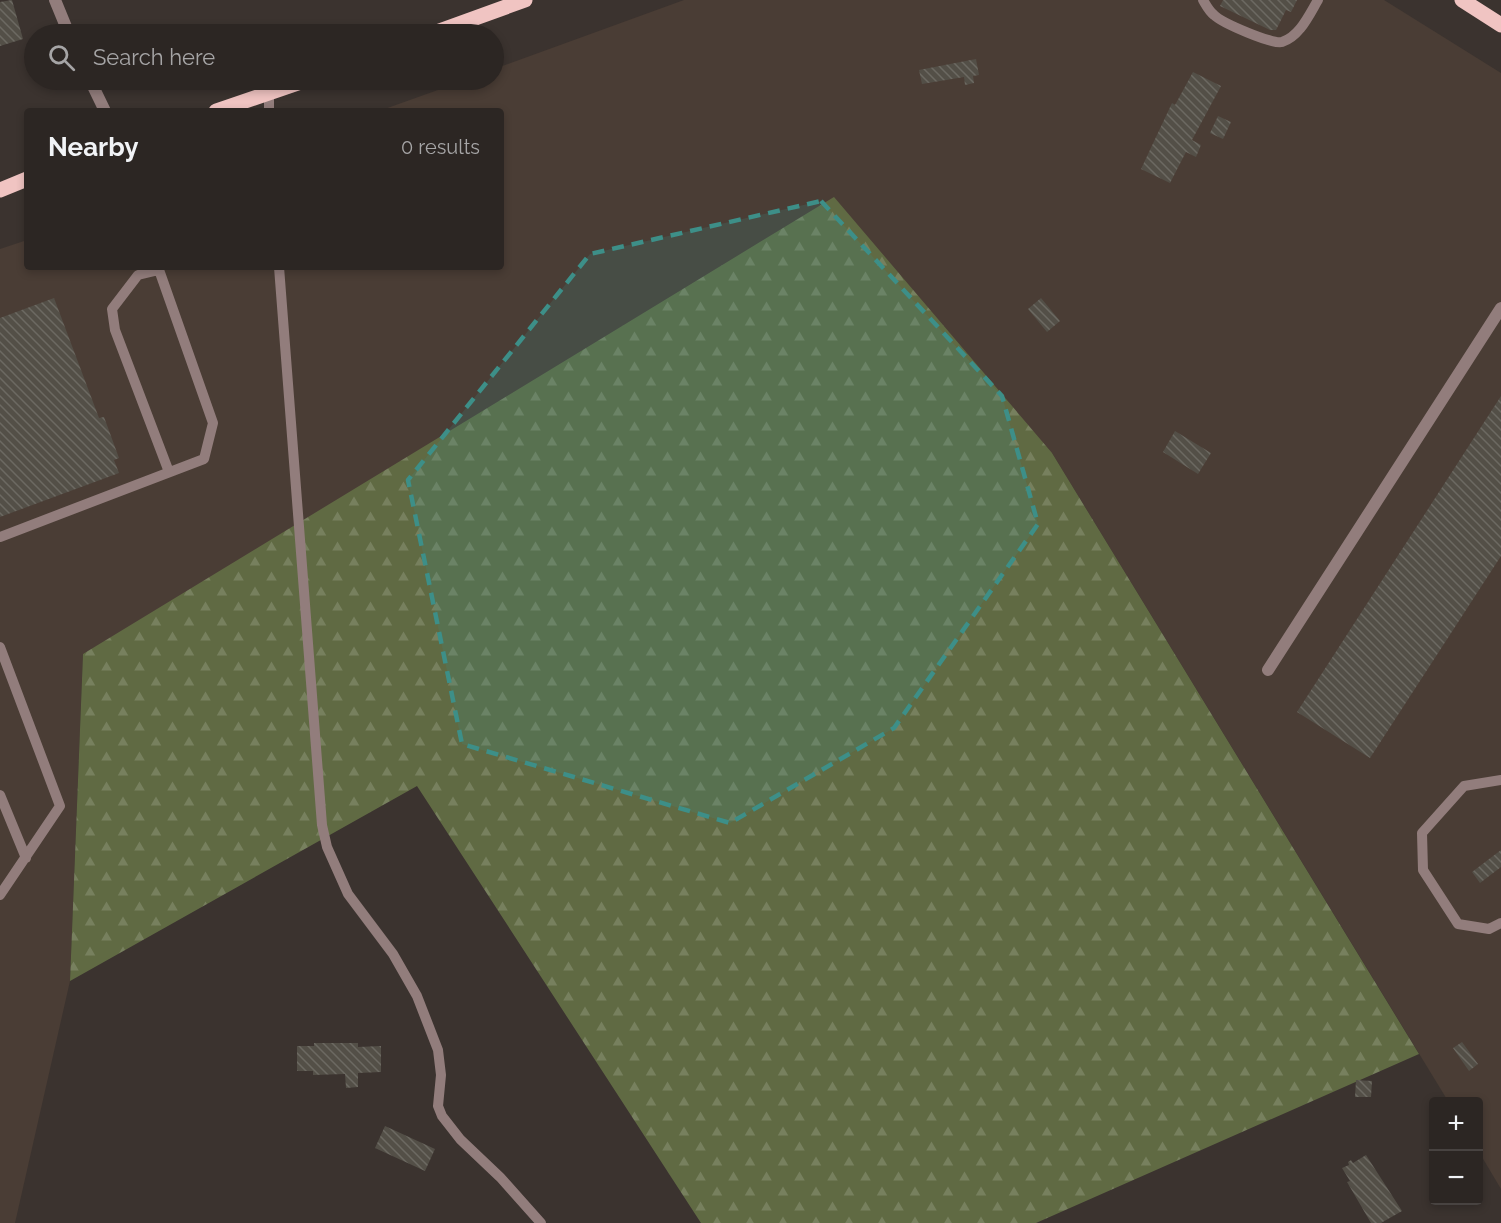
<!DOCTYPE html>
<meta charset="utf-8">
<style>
:root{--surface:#2c2623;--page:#342e2b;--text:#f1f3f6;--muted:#a6a5a6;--line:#484341}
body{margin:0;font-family:Raleway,sans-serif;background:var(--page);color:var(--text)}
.controls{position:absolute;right:18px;bottom:18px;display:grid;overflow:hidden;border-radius:6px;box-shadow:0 3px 9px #0003}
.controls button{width:54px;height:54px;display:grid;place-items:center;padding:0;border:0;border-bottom:2px solid var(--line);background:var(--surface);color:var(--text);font:30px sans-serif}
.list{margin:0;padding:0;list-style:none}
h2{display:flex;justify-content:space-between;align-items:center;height:78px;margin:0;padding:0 24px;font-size:26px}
h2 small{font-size:20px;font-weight:400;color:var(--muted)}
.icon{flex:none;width:33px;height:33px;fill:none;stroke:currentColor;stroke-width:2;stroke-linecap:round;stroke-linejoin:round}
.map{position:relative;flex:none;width:1501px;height:1223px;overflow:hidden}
.search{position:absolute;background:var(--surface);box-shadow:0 3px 9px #0003;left:24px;top:24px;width:480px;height:66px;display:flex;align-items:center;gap:15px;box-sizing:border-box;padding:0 21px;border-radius:33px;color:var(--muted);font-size:22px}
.panel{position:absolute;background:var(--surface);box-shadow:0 3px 9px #0003;left:24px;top:108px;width:480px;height:162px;border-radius:6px}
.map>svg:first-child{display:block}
.built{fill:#4a3d35}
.forest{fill:url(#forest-firs)}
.building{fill:url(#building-back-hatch)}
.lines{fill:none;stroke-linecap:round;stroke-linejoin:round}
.lane{stroke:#927d7c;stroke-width:10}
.street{stroke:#927d7c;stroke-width:12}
.primary{stroke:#f0c4c2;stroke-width:15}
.marked{fill:#3d8f88;fill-opacity:0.2;stroke:#3d8f88;stroke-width:4.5;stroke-dasharray:12 8;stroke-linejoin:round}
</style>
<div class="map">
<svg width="1501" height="1223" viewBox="0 0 1501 1223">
<defs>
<pattern id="forest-firs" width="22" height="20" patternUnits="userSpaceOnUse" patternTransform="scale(1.5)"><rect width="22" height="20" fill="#606a43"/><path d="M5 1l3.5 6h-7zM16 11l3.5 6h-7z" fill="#77805e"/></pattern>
<pattern id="building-back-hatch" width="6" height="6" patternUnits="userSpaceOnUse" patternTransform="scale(1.5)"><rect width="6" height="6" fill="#534f47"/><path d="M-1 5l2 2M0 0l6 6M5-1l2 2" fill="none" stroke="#6c6962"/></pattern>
</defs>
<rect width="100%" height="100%" fill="#3b332f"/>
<!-- built -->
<path class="built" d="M684,0H1384L1501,73V1189L1479,1152L1478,1102L1448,1101L1052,453L83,654L70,981L15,1223H0V249L27,240V267H501V111H379L466,80H494V69Z"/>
<!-- forest -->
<path class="forest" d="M834,197L1052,453L1419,1054L1036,1223H701L417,786L70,981L83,654Z"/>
<!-- building -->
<path class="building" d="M12,0L23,39L0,46V2Z
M1223,0H1297L1291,12L1286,10L1276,30H1270L1220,6Z
M976,59L979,75L973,76L974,83L965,85L964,77L922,84L919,70Z
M1193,72L1221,86L1192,140L1201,145L1196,157L1186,152L1170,183L1141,169L1172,103L1175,105Z
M1218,116L1231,122L1223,139L1210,133Z
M54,298L99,418L104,417L119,458L114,460L119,473L0,517V318Z
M1041,298L1060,321L1047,332L1028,309Z
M1501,396V556L1370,758L1297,712Z
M1175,431L1211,453L1198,474L1163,452Z
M1501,850V867L1480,883L1472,872Z
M1462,1042L1478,1064L1469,1071L1453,1048Z
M314,1043H358V1047L381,1046V1072L358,1073V1087L346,1088L345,1074L313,1075V1071H297V1046H314Z
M1356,1080L1372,1081L1371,1097H1355Z
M385,1126L435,1149L425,1171L375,1148Z
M1366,1155L1402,1211L1381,1223H1371L1347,1182L1350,1181L1342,1168L1349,1165L1348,1162L1351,1160L1353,1163Z"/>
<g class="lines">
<!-- lane -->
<path class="lane" d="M1203,0C1206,5 1209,11 1214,15C1222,23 1273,45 1282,42C1300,36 1309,15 1318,0
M269,93V111
M279,267C294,453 309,639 322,825L327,847L348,894L393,954L417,996L438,1050L441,1075L438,1106L442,1116L460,1139L500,1177L541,1223
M159,270L138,275L112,309L115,330L169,472
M0,537L204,459L213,423L158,267
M0,647L60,806L0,895
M1501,780L1464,786L1422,833L1423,870L1458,924L1489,929L1501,923
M0,795L26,858"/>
<!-- street -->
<path class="street" d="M55,0L69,34
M90,80L105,111
M1268,670L1501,308"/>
<!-- primary -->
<path class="primary" d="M1462,0L1501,25
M431,34L525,0
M216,111L307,80
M0,190L27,179"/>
</g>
<!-- marked area -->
<path class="marked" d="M821,201L1002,396L1038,524L894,728L730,823L462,744L408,480L590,254Z"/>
</svg>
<div class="controls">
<button>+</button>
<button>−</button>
</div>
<div class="search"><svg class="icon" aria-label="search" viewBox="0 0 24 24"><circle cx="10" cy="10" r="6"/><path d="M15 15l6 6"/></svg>Search here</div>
<section class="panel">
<h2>Nearby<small>0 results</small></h2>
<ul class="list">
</ul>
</section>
</div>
